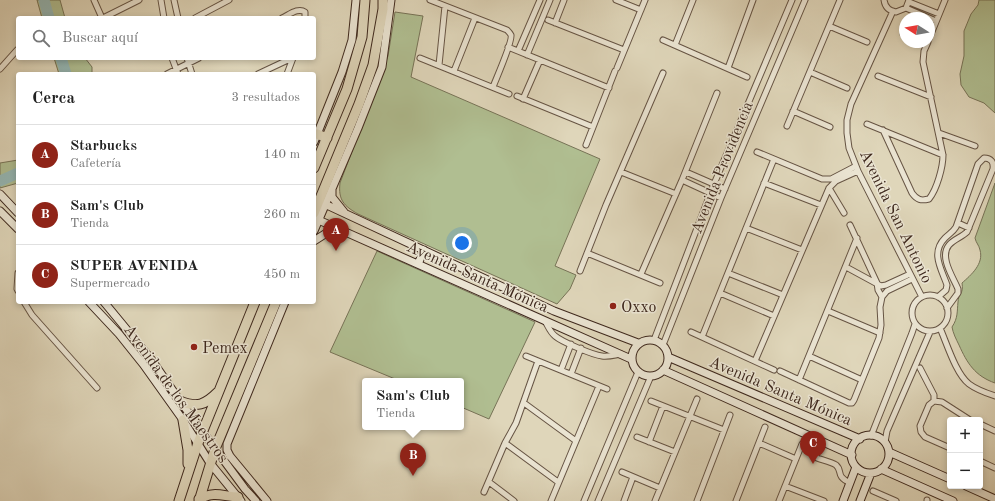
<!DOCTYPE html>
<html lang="es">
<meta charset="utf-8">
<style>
:root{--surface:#fff;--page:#f2f2f2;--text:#222;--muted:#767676;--line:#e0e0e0;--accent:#8f2418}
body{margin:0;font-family:"Old Standard TT",serif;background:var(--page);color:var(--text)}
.controls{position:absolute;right:12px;bottom:12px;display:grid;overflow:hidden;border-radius:4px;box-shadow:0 2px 6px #0003}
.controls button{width:36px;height:36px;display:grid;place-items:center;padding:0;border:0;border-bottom:1px solid var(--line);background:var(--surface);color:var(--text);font:20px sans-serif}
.compass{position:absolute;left:899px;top:12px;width:36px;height:36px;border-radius:50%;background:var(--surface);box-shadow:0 2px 6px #0003;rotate:281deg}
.you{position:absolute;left:462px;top:243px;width:14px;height:14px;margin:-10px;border:3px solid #fff;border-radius:50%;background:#1a73e8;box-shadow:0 0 0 6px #1a73e833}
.badge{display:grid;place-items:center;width:26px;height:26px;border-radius:50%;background:var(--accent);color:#fff;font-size:13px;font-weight:700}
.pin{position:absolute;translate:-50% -33px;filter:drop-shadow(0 1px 2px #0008)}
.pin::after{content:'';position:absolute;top:21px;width:14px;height:12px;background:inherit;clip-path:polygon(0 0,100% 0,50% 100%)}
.popup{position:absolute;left:362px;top:378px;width:102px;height:52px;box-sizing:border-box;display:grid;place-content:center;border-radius:4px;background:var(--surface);filter:drop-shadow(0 1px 3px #0005);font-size:13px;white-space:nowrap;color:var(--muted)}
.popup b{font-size:15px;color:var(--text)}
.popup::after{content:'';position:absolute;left:50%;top:100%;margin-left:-8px;border:8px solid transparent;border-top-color:var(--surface)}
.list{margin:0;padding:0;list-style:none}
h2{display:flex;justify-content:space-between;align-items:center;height:52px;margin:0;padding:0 16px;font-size:17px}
h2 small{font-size:13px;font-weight:400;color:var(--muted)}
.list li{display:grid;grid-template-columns:26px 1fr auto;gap:12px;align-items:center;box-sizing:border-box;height:60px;padding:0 16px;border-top:1px solid var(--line)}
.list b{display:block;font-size:15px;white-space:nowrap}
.list p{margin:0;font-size:13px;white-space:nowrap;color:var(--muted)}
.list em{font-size:13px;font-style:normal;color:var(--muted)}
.icon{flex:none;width:22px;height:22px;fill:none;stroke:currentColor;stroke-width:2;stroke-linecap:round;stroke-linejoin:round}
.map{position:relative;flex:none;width:995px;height:501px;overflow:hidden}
.search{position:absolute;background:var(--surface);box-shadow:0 2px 6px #0003;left:16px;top:16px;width:300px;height:44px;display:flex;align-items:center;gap:10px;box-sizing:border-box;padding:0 14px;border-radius:4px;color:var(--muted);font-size:15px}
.panel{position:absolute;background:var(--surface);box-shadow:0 2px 6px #0003;left:16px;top:72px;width:300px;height:232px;border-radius:4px}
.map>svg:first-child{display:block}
.green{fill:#b0be91;stroke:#777357}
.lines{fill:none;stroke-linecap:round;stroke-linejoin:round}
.river{stroke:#95b8b6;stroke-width:11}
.street-casing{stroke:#665444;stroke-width:7}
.secondary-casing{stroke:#3e281d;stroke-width:9}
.highway-casing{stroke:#3e281d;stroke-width:11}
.street{stroke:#eae4d2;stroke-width:5}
.secondary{stroke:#eae4d2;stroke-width:7}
.highway{stroke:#dfd6ba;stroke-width:9}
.poi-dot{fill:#8f2418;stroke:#eae4d2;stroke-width:1.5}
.labels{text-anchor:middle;stroke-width:3;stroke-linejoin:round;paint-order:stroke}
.street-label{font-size:16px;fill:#3e281d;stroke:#eae4d2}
.poi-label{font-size:16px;fill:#3e281d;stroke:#eae4d2;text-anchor:start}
</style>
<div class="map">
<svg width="995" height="501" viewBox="0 0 995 501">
<rect width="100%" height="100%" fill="#dfd6ba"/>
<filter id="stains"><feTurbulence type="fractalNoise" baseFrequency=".005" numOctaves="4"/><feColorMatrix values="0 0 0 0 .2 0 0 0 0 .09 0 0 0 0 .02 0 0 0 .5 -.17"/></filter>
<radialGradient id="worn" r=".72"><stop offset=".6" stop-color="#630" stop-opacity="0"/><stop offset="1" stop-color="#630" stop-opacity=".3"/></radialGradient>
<!-- green -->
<path class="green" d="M37,0H60L65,18H42Z
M979,0H995V113L984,103L969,97L961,85L960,74L964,56V31L971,14L978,5Z
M395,12L423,16L411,77L600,159L555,266L576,275L570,289L557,304L358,214C344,206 338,200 340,183L388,56Z
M54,58H85L92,67V74H59Z
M18,160V183L0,188V163Z
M995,183V383C975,376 967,363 959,345C956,339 953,333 952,327C958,318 957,312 958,302C958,294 964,294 962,283C971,275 984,264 980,250C979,245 976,243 975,238Z
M377,251L535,322L489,419L461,407V381H400L330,352Z"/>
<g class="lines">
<!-- river -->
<path class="river" d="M44,0L49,18
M61,58L66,74
M0,181L18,173"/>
<defs>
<path id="street" d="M94,0L102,18
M161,0L164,18
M174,0L178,18
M430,0L507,30C509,32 510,33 511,35C513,41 496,79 493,87
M616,0L641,10
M884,0C885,7 889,11 896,12L906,8L909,0
M909,2L939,14
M906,8L936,21
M893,11L851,104L847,120V133L849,148L858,171L922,297
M103,18L139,0
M195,18L229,0
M282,18C289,15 298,7 305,12V18
M548,20L624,50
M555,23L564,0
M829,26L867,42
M903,34L905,35
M929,39L945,0
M663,40L747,77
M675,45L693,0
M508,47L609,88
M518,51L540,0
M527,55L550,0
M172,58L178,74
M187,58L192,74
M420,58L509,94
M439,65L445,6
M617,68L645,0
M728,68L753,0
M0,69L17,50
M454,71L475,18
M810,72L847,88
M167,74L199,58
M258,74L292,58
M287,74L293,58
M878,76L931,97
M517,96L593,127
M523,99L540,60
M793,111L830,127
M867,124L943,155
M787,126L840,0
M883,130L912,193C917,200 921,201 929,199C937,189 943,167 943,155L923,62L924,51L928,42
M939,133L975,146
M586,145L615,71
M757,152L822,179H831L856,166
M621,172L676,194
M686,172L725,189
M682,180L721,198
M764,183L821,205
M829,188L844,213
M958,223L969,228
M850,225L877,283L878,290L882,297
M746,228L802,250
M587,253L660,283
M846,267L881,286L886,285L910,274
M580,271L606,205L663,73
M18,273L17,289L18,291
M728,273L783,295
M641,274L682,180L717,93
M720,293L774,316
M912 313a18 18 0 1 1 36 0a18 18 0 1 1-36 0Z
M938,297L946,290L947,285C942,270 930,253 945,238C949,234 953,232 956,227L978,164L984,158C991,158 994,162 993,169L967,232C962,237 954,239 949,245C939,257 953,277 958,289V293L947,308
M24,302L32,315L97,388
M828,311L880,333
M545,321C548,326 550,332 555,336C562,342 593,355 602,356C608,357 615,355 621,354
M940,328C947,344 956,374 969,384C977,390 986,393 995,396
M691,332L774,370
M702,337L774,159
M654,340L714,184L792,0
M663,345L721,198L805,0
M526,356L607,389
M809,356L862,380
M755,361L829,188L836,181L858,171
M920,368L934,395V401
M561,370L571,344
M780,371L849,403H852L854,400L879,338L881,325L880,307L882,297L887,291L912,279
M571,374L581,348
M799,380L857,238
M651,401L724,430
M524,403L576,441
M980,424L995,431
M871,436L912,333L915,324
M637,437L675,452
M820,441L816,453L817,458C822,460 831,462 836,465C843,471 835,476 850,483
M649,442L663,406
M885,442L887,431L930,332
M505,443L558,482
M759,443L796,459
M950,448L925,437L921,432L920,426L929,405L934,401L942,402L970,420
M980,461L995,468
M622,472L660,488
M489,482L514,501
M785,486L824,501
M873,491L896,501
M484,492L505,443L516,423L538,361
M551,501L599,386
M584,501L638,372
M598,501L651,376
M624,501L633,477
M655,501L697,399
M697,501L730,415
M736,501L765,427
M779,501L802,444
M927,501V500"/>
<path id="secondary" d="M314,142L342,72L352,40L356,0
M332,190V197L344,212
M0,194L18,213
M314,199L554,311L638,343
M0,211L18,229
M314,218L631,359
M314,231L358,128L382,67L391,0
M314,241L328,232L340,230
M418,264L424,250
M89,302L119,334L143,364L183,420L210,463L241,501
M104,302L151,359L180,401L245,489L256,501
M632 358a18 18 0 1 1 36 0a18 18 0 1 1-36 0Z
M668,357L860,439
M663,370L852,455
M851 454a19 19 0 1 1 38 0a19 19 0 1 1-38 0Z
M889,452L950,479
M881,469L953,501
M966,486L995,499
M267,501L230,456L227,450V444L285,302
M843,501L856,467
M860,501L871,473"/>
<path id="highway" d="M317,134L327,138
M314,168L347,89L362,37L365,0
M314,213L359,104L373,65L383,9V0
M180,401C197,408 205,405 218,392
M183,420L188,450V464
M199,499C215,491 221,496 238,497
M179,501L198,443L255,302
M199,501L215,449L276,302"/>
</defs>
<!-- street casing -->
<use href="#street" class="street-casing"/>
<!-- secondary casing -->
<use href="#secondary" class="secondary-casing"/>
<!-- highway casing -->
<use href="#highway" class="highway-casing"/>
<!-- street -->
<use href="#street" class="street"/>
<!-- secondary -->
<use href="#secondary" class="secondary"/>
<!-- highway -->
<use href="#highway" class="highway"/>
</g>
<!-- markers -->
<g class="poi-dot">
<circle cx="613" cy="306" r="4"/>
<circle cx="194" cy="347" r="4"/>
</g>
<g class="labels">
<!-- street labels -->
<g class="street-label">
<text transform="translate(721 167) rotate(-68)" y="6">Avenida Providencia</text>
<text transform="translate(897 216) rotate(64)" y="6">Avenida San Antonio</text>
<text transform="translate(478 276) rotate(24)" y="6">Avenida Santa Mónica</text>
<text transform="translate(781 390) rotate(23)" y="6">Avenida Santa Mónica</text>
<text transform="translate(177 393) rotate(54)" y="6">Avenida de los Maestros</text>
</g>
<!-- poi labels -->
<g class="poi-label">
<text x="621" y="312">Oxxo</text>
<text x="202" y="353">Pemex</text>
</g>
</g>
<rect width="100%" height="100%" filter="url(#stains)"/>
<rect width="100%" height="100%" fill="url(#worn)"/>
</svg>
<div class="controls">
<button>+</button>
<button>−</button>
</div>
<svg class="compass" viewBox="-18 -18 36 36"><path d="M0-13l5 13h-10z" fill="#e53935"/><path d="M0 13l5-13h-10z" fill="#767676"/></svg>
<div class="you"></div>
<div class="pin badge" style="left:336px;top:251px">A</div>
<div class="pin badge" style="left:413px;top:476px">B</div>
<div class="popup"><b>Sam's Club</b>Tienda</div>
<div class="pin badge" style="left:813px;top:464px">C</div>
<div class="search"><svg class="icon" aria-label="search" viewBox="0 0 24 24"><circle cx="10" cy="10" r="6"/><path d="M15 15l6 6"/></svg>Buscar aquí</div>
<section class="panel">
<h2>Cerca<small>3 resultados</small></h2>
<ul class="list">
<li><span class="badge">A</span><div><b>Starbucks</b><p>Cafetería</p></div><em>140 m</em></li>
<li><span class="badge">B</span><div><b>Sam's Club</b><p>Tienda</p></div><em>260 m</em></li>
<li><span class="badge">C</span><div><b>SUPER AVENIDA</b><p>Supermercado</p></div><em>450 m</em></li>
</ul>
</section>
</div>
